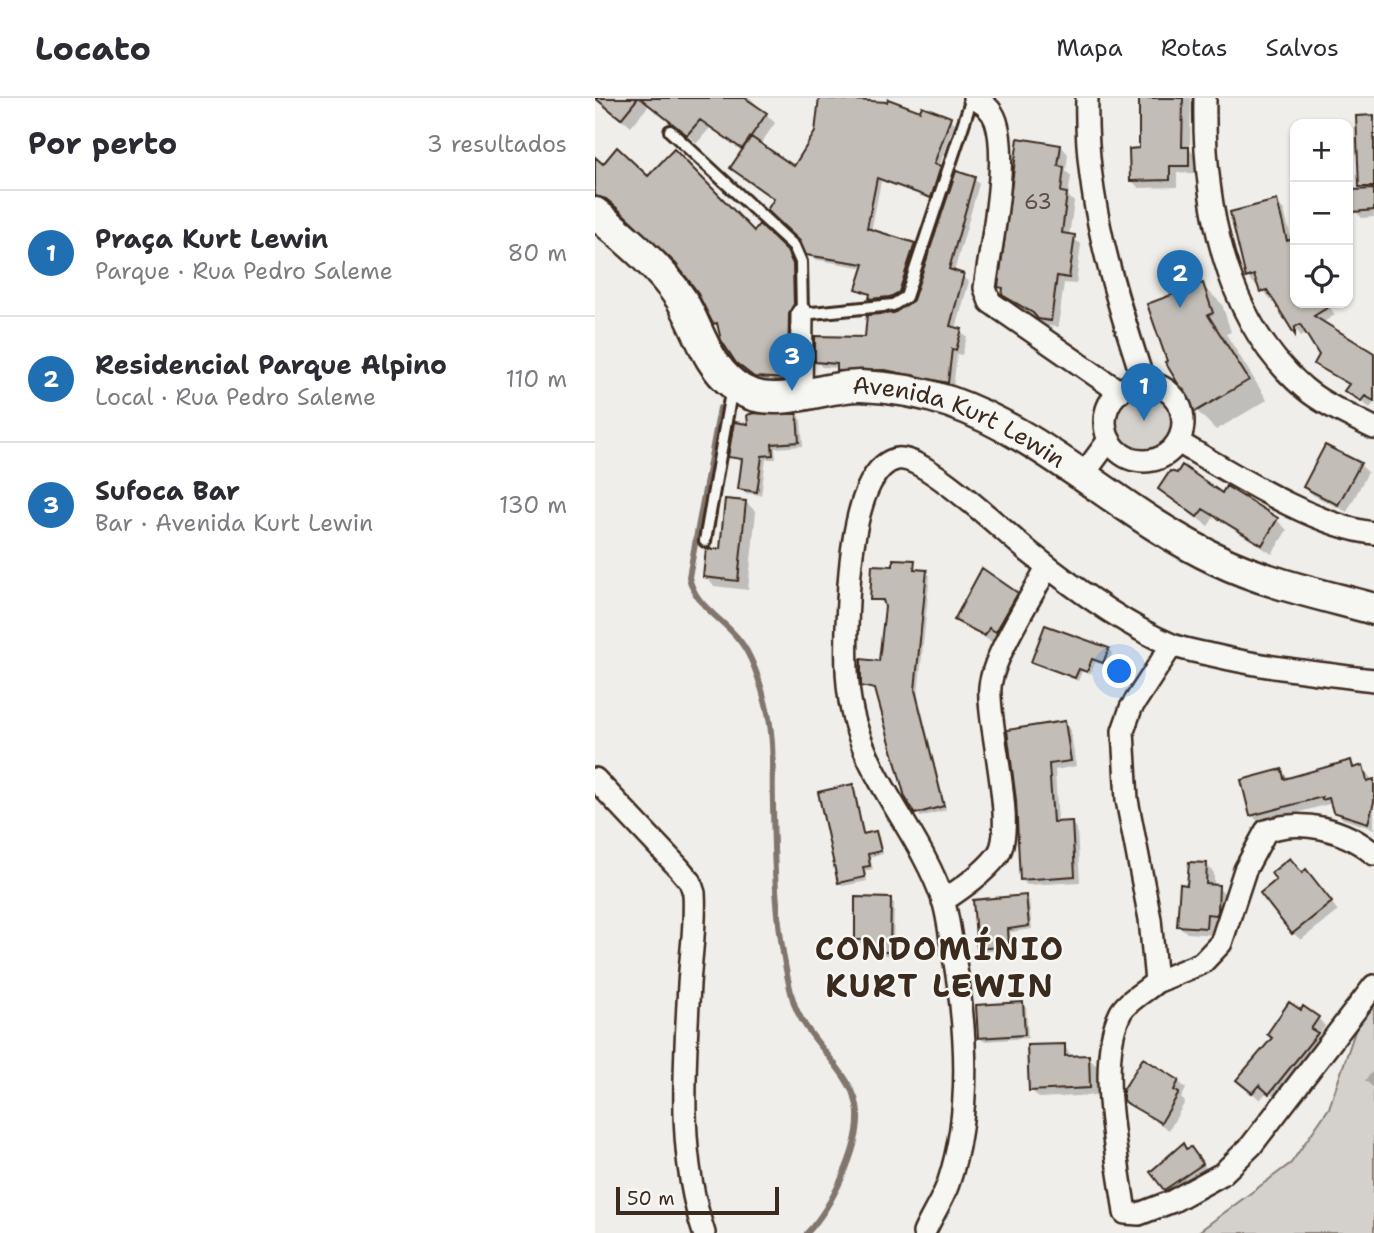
<!DOCTYPE html>
<html lang="pt">
<meta charset="utf-8">
<style>
:root{--surface:#fff;--page:#f2f2f3;--text:#2b2b33;--muted:#7c7c81;--line:#e1e1e2;--accent:#1f6fb2}
body{margin:0;font-family:"Shantell Sans",sans-serif;background:var(--page);color:var(--text)}
.controls{position:absolute;right:21px;top:21px;display:grid;overflow:hidden;border-radius:14px;box-shadow:0 2px 5px #0004}
.controls button{width:63px;height:63px;display:grid;place-items:center;padding:0;border:0;border-bottom:2px solid var(--line);background:var(--surface);color:var(--text);font:35px sans-serif}
.scale{position:absolute;left:21px;bottom:18px;width:163px;box-sizing:border-box;padding-left:7px;border:4px solid #3b2a1e;border-top:0;font-size:19px;line-height:24px;white-space:nowrap;color:#3b2a1e;-webkit-text-stroke:5px #f6f6f2;paint-order:stroke}
.you{position:absolute;left:525px;top:574px;width:24px;height:24px;margin:-18px;border:5px solid #fff;border-radius:50%;background:#1a73e8;box-shadow:0 0 0 10px #1a73e833}
.badge{display:grid;place-items:center;width:46px;height:46px;border-radius:50%;background:var(--accent);color:#fff;font-size:23px;font-weight:700}
.pin{position:absolute;translate:-50% -58px;filter:drop-shadow(0 2px 4px #0008)}
.pin::after{content:'';position:absolute;top:37px;width:24px;height:21px;background:inherit;clip-path:polygon(0 0,100% 0,50% 100%)}
.list{margin:0;padding:0;list-style:none}
h2{display:flex;justify-content:space-between;align-items:center;height:91px;margin:0;padding:0 28px;font-size:30px}
h2 small{font-size:23px;font-weight:400;color:var(--muted)}
.list li{display:grid;grid-template-columns:46px 1fr auto;gap:21px;align-items:center;box-sizing:border-box;height:126px;padding:0 28px;border-top:2px solid var(--line)}
.list b{display:block;font-size:26px;white-space:nowrap}
.list p{margin:0;font-size:23px;white-space:nowrap;color:var(--muted)}
.list em{font-size:23px;font-style:normal;color:var(--muted)}
.icon{flex:none;width:38px;height:38px;fill:none;stroke:currentColor;stroke-width:2;stroke-linecap:round;stroke-linejoin:round}
.map{position:relative;flex:none;width:779px;height:1135px;overflow:hidden}
header{display:flex;align-items:center;gap:42px;box-sizing:border-box;height:98px;padding:0 35px;background:var(--surface);border-bottom:2px solid var(--line)}
header strong{font-size:33px}
nav{display:flex;gap:38px;margin-inline-start:auto;font-size:24px}
main{display:flex}
aside{flex:1;background:var(--surface)}
.map>svg:first-child{display:block}
.green{fill:#d4d1cc;stroke:#887e75;stroke-width:2}
.shadow{fill:#0003}
.lines{fill:none;stroke-linecap:round;stroke-linejoin:round}
.stream{stroke:#81766d;stroke-width:6}
.building{fill:#c2bdb7;stroke:#3b2a1e;stroke-width:2}
.service-casing{stroke:#3b2a1e;stroke-width:16}
.minor-casing{stroke:#3b2a1e;stroke-width:26}
.secondary-casing{stroke:#3b2a1e;stroke-width:35}
.service{stroke:#f6f6f2;stroke-width:10}
.minor{stroke:#f6f6f2;stroke-width:21}
.secondary{stroke:#f6f6f2;stroke-width:30}
.labels{text-anchor:middle;stroke-width:5;stroke-linejoin:round;paint-order:stroke}
.number-label{font-size:21px;fill:#5d4f44}
.street-label{font-size:24px;fill:#3b2a1e;stroke:#f6f6f2}
.district-label{font-size:32px;font-weight:bold;letter-spacing:2px;fill:#3b2a1e;stroke:#f6f6f2}
</style>
<header>
<strong>Locato</strong>
<nav><a>Mapa</a><a>Rotas</a><a>Salvos</a></nav>
</header>
<main>
<aside>
<h2>Por perto<small>3 resultados</small></h2>
<ul class="list">
<li><span class="badge">1</span><div><b>Praça Kurt Lewin</b><p>Parque · Rua Pedro Saleme</p></div><em>80 m</em></li>
<li><span class="badge">2</span><div><b>Residencial Parque Alpino</b><p>Local · Rua Pedro Saleme</p></div><em>110 m</em></li>
<li><span class="badge">3</span><div><b>Sufoca Bar</b><p>Bar · Avenida Kurt Lewin</p></div><em>130 m</em></li>
</ul>
</aside>
<div class="map">
<svg width="779" height="1135" viewBox="0 0 779 1135">
<rect width="100%" height="100%" fill="#efeeea"/>
<filter id="ink" filterUnits="userSpaceOnUse"><feTurbulence type="fractalNoise" baseFrequency=".0143" numOctaves="2"/><feDisplacementMap in="SourceGraphic" scale="14" xChannelSelector="R" yChannelSelector="G"/><feConvolveMatrix kernelMatrix="1 2 1 2 8 2 1 2 1" color-interpolation-filters="sRGB"/></filter>
<g filter="url(#ink)">
<!-- green -->
<path class="green" d="M517 324a32 32 0 1 1 64 0a32 32 0 1 1-64 0Z
M779,877V1135H602L696,1065L734,1010Z"/>
<!-- shadow -->
<path class="shadow" d="M10,0H155L180,25L165,47L200,71L222,34L235,0L293,6L326,15L328,10L355,21L360,25L344,69L350,74L340,103L286,83L276,134L320,147L324,152L309,198L301,203L281,205L276,198L263,191L270,170L218,161L180,102L137,70L149,53L115,30L102,45L54,7L36,29L7,4Z
M545,0H596L595,52L601,59V75H582V89L544,90L536,82L546,52Z
M763,19H779V119L767,120L760,113L766,94Z
M466,48L473,56L471,73L476,78L473,98L479,104L474,138L486,146L481,186L469,185L463,229L452,228L417,204L405,188Z
M0,61L8,68L53,80L191,154L200,163L206,176L201,289L180,290L159,280L150,271L120,225L102,190L74,157L21,109L7,106L0,100Z
M379,81L384,86L359,174L374,183L361,231L372,239L367,257L362,256L358,290L249,278L244,270L227,269L221,263L272,241L300,216L317,206Z
M681,104L689,112L697,143L700,141V205H732L740,217L727,225L779,257V305L775,310L752,293L754,288L722,265L726,257L712,234L706,238L679,200L675,201L664,186L661,187L653,180L637,115Z
M607,187L627,206L636,234L631,236L672,302L621,332L602,313L572,265Z
M202,317L206,322L208,348L180,350L181,361H171L166,397L149,395L145,391L149,364L135,358L154,328Z
M765,367L773,374L752,414L718,397L710,389Z
M565,391L628,397L632,391L682,422L692,432L677,456L619,419L613,428Z
M151,404L161,414L153,492L119,488L110,479L127,453Z
M319,464L322,473L335,477L323,597L351,712L325,719L283,593L268,587L286,565L291,505L277,501L299,470Z
M387,473L404,482L430,504L410,540L403,536L398,545L361,521Z
M513,551L517,555L512,568L500,564L496,576L487,573L483,583L438,564Z
M469,624L475,630L481,668L460,672L463,726L476,725L482,731L485,784L432,787L426,781L423,702Z
M756,664L762,671L767,669L779,684V731L748,721L734,706L664,725L657,717L686,673L695,681Z
M257,688L270,737L281,735L284,738L288,756L275,759L278,771L270,773L272,783L248,788L245,784Z
M695,762L708,776L719,781L743,813L706,842L698,835L683,783Z
M612,767L619,775V788L631,796L629,824L620,823L619,837L592,835L584,828L594,789Z
M430,798L434,802L437,831L415,834L417,851L387,854L384,850Z
M295,802L299,805L298,857H279L275,845H265L262,841Z
M428,906L431,910L433,940L388,943L385,939Z
M706,914L723,920L730,928L723,938L729,944L683,1002L673,993L665,1002L651,989Z
M469,947L477,959H493L501,967L502,997L444,1000L436,992Z
M779,972V990L770,982Z
M583,983L591,991L586,1000L590,1004L574,1032L530,1002Z
M588,1048L604,1059L614,1075L578,1099L571,1091Z"/>
<g class="lines">
<!-- stream -->
<path class="stream" d="M125,310L94,479C100,509 128,520 145,543C158,559 166,587 171,607C180,639 177,675 178,707C179,771 181,839 198,902C209,942 261,975 263,1015C265,1051 236,1110 212,1135"/>
</g>
<!-- building -->
<path class="building" d="M0,0H43L26,21Z
M45,0H150L172,15L147,51L105,22L92,37Z
M224,0L292,4L293,1L325,13L327,8L356,19L339,66L346,68L336,100L282,80L272,130L320,145L304,194L295,199L274,201L275,196L261,191L269,166L211,157L205,143L172,112L179,101L135,70L156,39L199,68L220,34Z
M544,0H588L587,49H594V68H575V82L535,83L534,51L544,50Z
M779,17V89H764L761,18Z
M423,40L466,47L463,68L469,69L466,94L472,95L467,135L480,137L474,180L462,178L456,223L443,221L438,215L407,197L408,190L403,189Z
M22,49L53,78L79,51L159,133L164,126L192,153L198,166L199,206L194,216L193,281L159,279L141,265L126,242L122,225L118,226L101,192L81,166L23,111L11,101L0,98V59L8,66Z
M361,73L380,79L354,171L369,176L355,228L367,231L361,252L357,251L353,285L290,272L242,273V266L220,264V238L270,239L272,217L299,215L318,202Z
M779,91V112L758,114L757,92Z
M682,102L692,143L700,140V205H740L719,218L779,255V303L770,298L766,303L749,293L754,286L719,266L724,257L705,226L700,229V237L672,192L665,194L659,177L651,180L635,114Z
M608,185L618,215L613,217L654,282L600,314L570,264L572,263L552,206Z
M159,315L202,316L204,344L177,346L178,357L167,358L162,394L143,391L147,361L133,359L139,324L153,326L152,317Z
M730,347L766,365L743,407L708,389Z
M587,367L627,395L631,388L683,420L667,447L608,411L602,419L563,391L575,373L582,375Z
M130,401L151,403L143,483L108,479L111,451H125Z
M298,461L320,462L319,471L332,472L320,592L349,708L320,716L310,699L280,591L266,588V561L284,563L290,509L288,502H275L277,467L298,468Z
M387,470L423,495L401,534L394,530L390,538L359,522Z
M450,527L514,550L508,565L497,561L492,574L484,571L480,580L436,564Z
M470,623L476,663L454,666L458,724L477,723L480,778L425,782L421,702L412,632Z
M756,662L758,670L768,667L772,683L779,681V704L773,725L738,714L734,700L727,702V699L655,718L646,682L687,671L689,681Z
M258,686L268,736L281,733L286,753L273,756L275,768L268,769L270,779L243,785L223,694Z
M695,760L707,775L711,771L737,804L697,836L665,795L681,782L676,775Z
M594,764L612,765L611,786L624,787L623,814L621,817L612,816L611,830L582,828L585,786L592,787Z
M431,797L434,828L413,831L414,848L382,851L378,802Z
M260,799L296,800L295,854H274V842H260Z
M428,904L430,937L383,940L381,907Z
M694,904L706,912L708,908L724,919L716,931L723,935L674,996L664,987L657,995L641,982L677,940L672,936Z
M470,946V958L494,957L495,990L434,993L432,947Z
M548,960L584,982L579,992L584,995L566,1025L528,1003V992Z
M588,1045L591,1051L596,1049L608,1066L569,1092L555,1074Z"/>
<g class="lines">
<defs>
<path id="service" d="M75,33L199,148L206,164L207,216L298,207L311,199L377,0
M110,443L137,289"/>
<path id="minor" d="M379,0C389,6 397,11 401,23C414,61 396,148 390,190L395,204L525,294
M492,0C489,100 519,192 549,285
M610,0C608,101 628,221 709,290C729,307 756,318 779,330
M510 324a39 39 0 1 1 78 0a39 39 0 1 1-78 0Z
M206,297L207,216
M583,344C635,374 720,429 779,435
M488,377L514,342
M577,547L536,610L528,633L532,702L555,821L561,884C551,893 530,904 525,916C501,965 523,1061 530,1115L544,1116L578,1103L627,1076L656,1048L779,888
M0,681L84,770L95,783L99,795C101,826 96,855 94,886C90,969 82,1054 109,1135
M348,803C367,790 388,776 402,758C423,732 392,627 395,589C398,557 437,499 452,469
M561,884L607,865L626,845L650,772L671,733C707,720 750,731 779,756
M329,1135C336,1119 347,1103 353,1086C379,1010 371,920 356,842C354,829 352,814 348,802C327,740 278,688 260,625C251,594 251,561 252,529C253,492 256,370 302,361C329,356 410,435 434,454C475,487 529,527 577,547C590,552 604,554 617,557C671,570 724,575 779,582"/>
<g id="secondary">
<path id="s1" d="M0,115C30,140 64,168 86,201C104,230 110,264 138,286C174,317 226,287 266,288C295,289 328,295 355,304C454,339 528,418 623,462C671,485 728,497 779,511"/>
</g>
</defs>
<!-- service casing -->
<use href="#service" class="service-casing"/>
<!-- minor casing -->
<use href="#minor" class="minor-casing"/>
<!-- secondary casing -->
<use href="#secondary" class="secondary-casing"/>
<!-- service -->
<use href="#service" class="service"/>
<!-- minor -->
<use href="#minor" class="minor"/>
<!-- secondary -->
<use href="#secondary" class="secondary"/>
</g>
</g>
<g class="labels">
<!-- number labels -->
<g class="number-label">
<text x="443" y="111">63</text>
</g>
<!-- street labels -->
<g class="street-label">
<text dy="8" stroke="none"><textPath href="#s1" startOffset="460">Avenida Kurt Lewin</textPath></text>
</g>
<!-- district labels -->
<g class="district-label">
<text x="345" y="862">CONDOMÍNIO<tspan x="345" dy="37">KURT LEWIN</tspan></text>
</g>
</g>
</svg>
<div class="controls">
<button>+</button>
<button>−</button>
<button><svg class="icon" aria-label="locate" viewBox="0 0 24 24"><circle cx="12" cy="12" r="6"/><path d="M12 2v4M12 18v4M2 12h4M18 12h4"/></svg></button>
</div>
<div class="scale">50 m</div>
<div class="you"></div>
<div class="pin badge" style="left:549px;top:323px">1</div>
<div class="pin badge" style="left:585px;top:210px">2</div>
<div class="pin badge" style="left:197px;top:293px">3</div>
</div>
</main>
